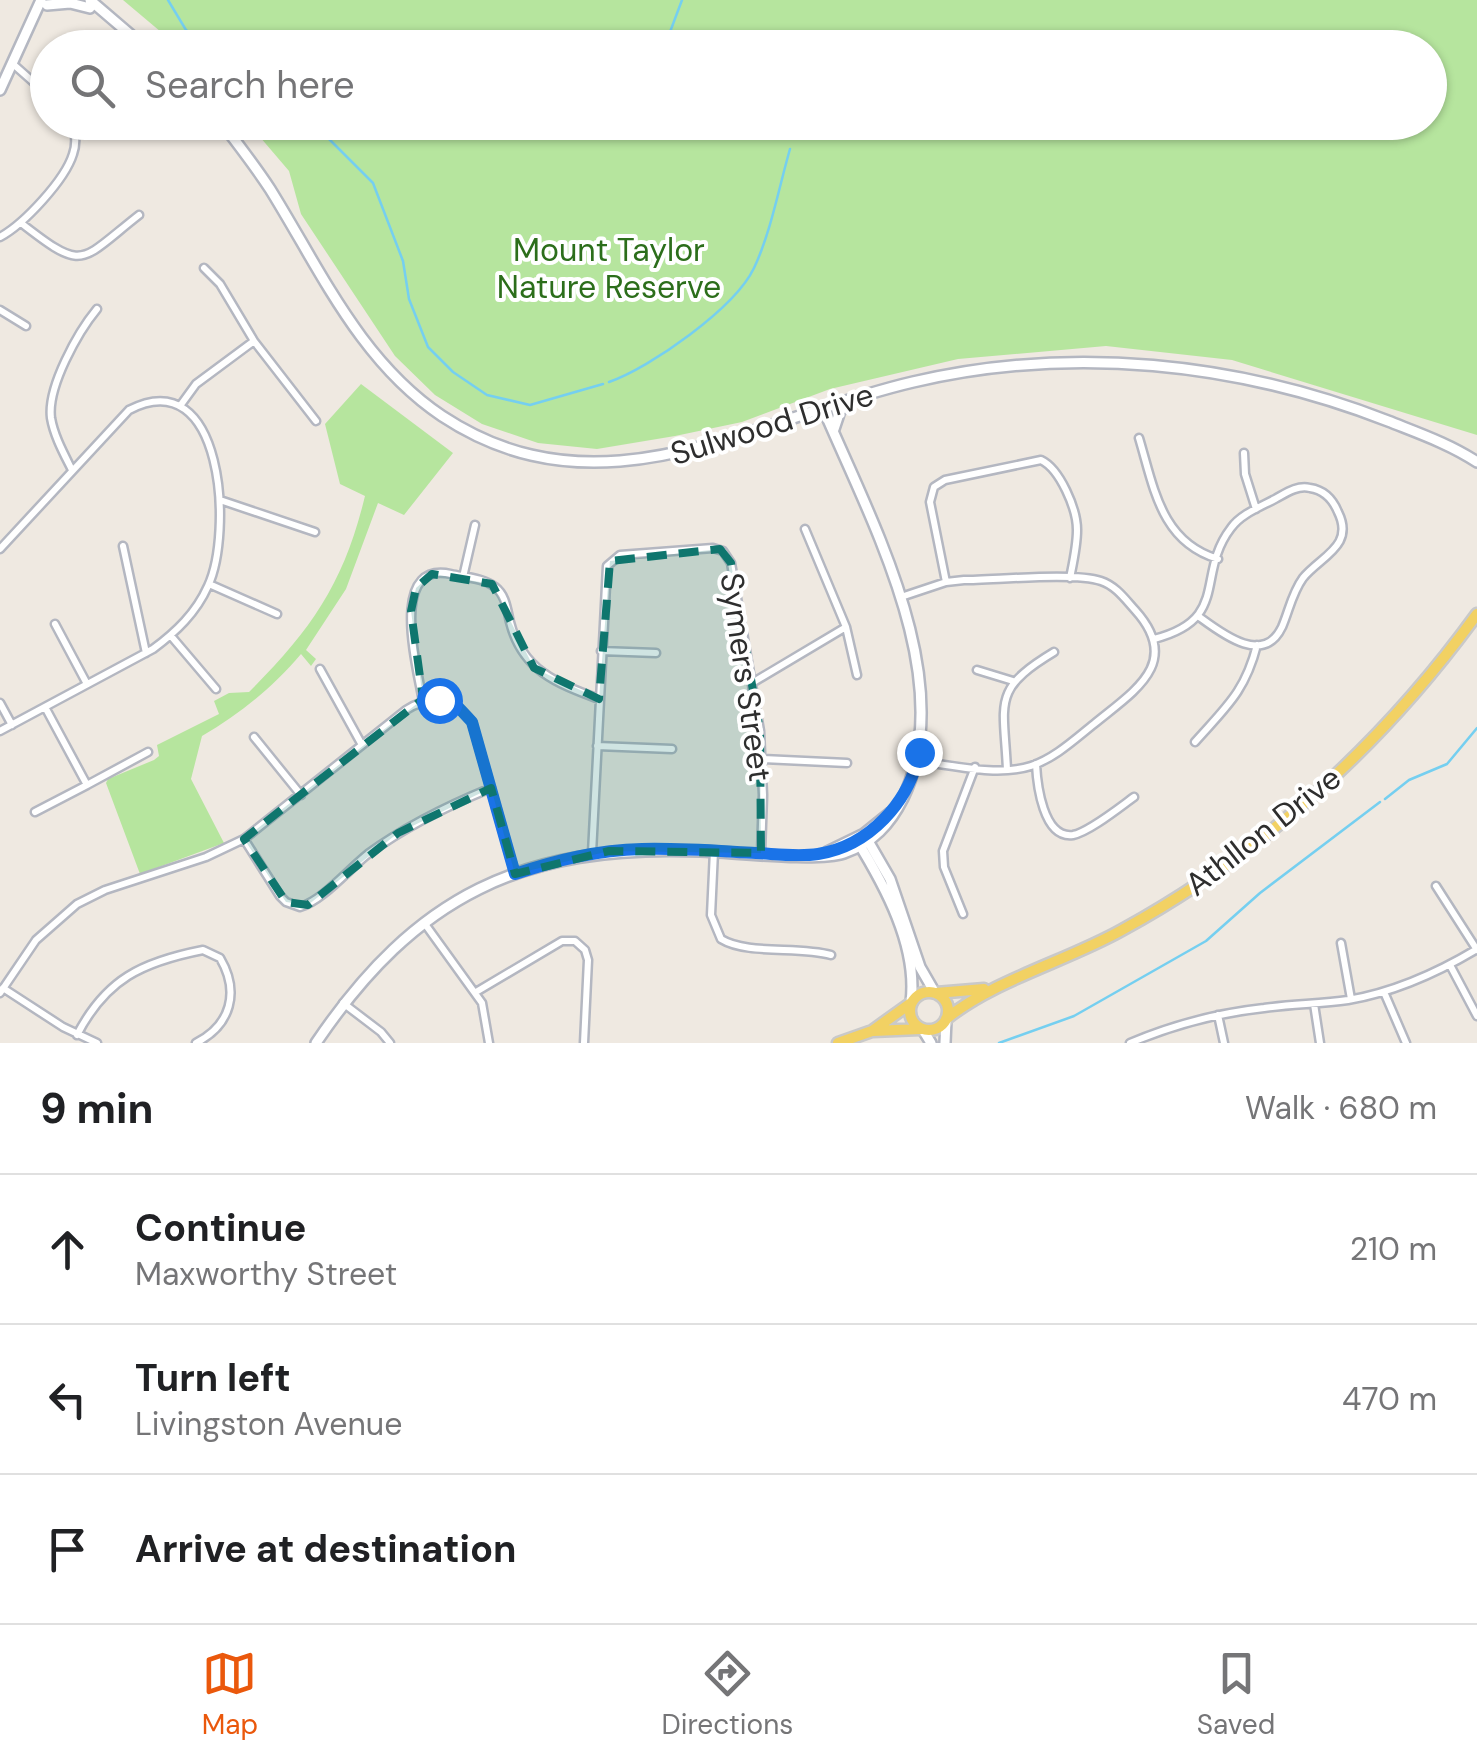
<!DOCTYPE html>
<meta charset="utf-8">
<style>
:root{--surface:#fff;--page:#f6f6f6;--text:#202124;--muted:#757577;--line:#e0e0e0;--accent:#ea580c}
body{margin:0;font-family:"DM Sans",sans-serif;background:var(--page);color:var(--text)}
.stop{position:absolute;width:30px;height:30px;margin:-22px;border:8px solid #1a73e8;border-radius:50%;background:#fff}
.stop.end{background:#1a73e8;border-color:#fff;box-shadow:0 2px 10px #0008}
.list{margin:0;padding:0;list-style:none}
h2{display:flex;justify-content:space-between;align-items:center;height:130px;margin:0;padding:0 40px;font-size:42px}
h2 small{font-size:32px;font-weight:400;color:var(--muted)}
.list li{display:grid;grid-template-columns:65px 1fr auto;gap:30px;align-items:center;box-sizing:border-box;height:150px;padding:0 40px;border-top:2px solid var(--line)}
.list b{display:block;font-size:38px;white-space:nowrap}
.list p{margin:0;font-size:32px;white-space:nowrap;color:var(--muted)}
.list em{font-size:32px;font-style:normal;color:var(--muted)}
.icon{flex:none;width:55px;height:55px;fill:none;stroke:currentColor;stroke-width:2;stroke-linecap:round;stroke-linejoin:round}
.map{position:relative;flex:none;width:1477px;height:1043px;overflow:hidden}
.search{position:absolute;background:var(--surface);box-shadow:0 2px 8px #0004;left:30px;right:30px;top:30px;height:110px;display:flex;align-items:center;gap:25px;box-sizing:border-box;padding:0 35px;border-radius:55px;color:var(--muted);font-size:38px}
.sheet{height:580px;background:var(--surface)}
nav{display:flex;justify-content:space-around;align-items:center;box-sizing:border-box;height:140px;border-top:2px solid var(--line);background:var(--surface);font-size:28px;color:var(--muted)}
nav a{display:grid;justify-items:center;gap:5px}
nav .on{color:var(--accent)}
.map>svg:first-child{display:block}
.green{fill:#b6e59e}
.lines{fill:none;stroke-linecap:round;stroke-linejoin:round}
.stream{stroke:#75cff0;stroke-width:2.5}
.street-casing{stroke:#b4b7c1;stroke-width:11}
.secondary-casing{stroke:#b4b7c1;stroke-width:14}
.primary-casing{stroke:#c9c9c9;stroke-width:15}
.street{stroke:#fff;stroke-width:6}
.secondary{stroke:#fff;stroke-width:9}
.primary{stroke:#f2d163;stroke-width:10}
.route{stroke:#1a73e8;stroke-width:12}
.marked{fill:#0f766e;fill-opacity:0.2;stroke:#0f766e;stroke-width:8;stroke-dasharray:20 12;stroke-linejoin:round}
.labels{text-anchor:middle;stroke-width:8;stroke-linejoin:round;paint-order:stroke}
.park-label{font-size:32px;fill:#2c6e1b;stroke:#fff}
.street-label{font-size:32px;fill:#2e2e2e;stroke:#fff}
</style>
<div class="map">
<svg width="1477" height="1043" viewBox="0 0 1477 1043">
<rect width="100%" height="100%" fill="#efe9e1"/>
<!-- green -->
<path class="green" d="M123,0H1477V435L1232,360L1106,346L958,359L830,389L742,422L675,436L597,449L538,443L482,424L435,395L395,356L301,214L289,171L248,123L1430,122V48H180Z
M361,384L453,453L404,515L378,503L346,589L306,650L316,659L311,666L301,654C272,688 241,713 202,736L191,779L224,843L140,874L106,783L108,779L154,760L159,756L157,745L219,714L214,701L229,693L249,692C312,629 344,583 365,496L340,484L325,424Z"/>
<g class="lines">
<!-- stream -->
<path class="stream" d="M168,0L186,30L209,48
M664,48L682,0
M312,122L373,183L403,261L409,299L428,347L453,372L487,395L530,405L603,384
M609,382C650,368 735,308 754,268C771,232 779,187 790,149
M1385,799L1409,780L1447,764L1477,728
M999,1043L1074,1016L1206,941L1260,893L1380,802"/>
<defs>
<path id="street" d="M13,64L48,95
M21,223C85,273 79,262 139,215
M0,237C24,224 65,180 73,154C77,143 75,133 72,122
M0,310L26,326
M254,341L316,421
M180,406L196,384L254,341L220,284L204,268
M1139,438C1154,488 1161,542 1218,559
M1244,453L1245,474L1256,509
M72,470C64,454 54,436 51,418C47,387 78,332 97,309
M220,500L315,532
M805,529L846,627
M123,546L146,653
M0,549L129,410C224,361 233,533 208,586C196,613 176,632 153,649L0,731
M463,577L475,525
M946,582L930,502L934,487L945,480L1041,460C1060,469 1077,509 1077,530C1077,546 1073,563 1070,578
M209,584L277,614
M901,597L946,582L964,580C995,580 1075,572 1101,581C1116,586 1125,599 1135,610C1183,663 1134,691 1094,724C1075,739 1055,758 1031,766C996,777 953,765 917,761
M55,624L87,684
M171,636L216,689
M1154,639C1231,619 1195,575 1231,528C1241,514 1260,507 1275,499C1286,493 1297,485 1310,488C1324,490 1333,500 1338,512C1355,546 1321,556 1303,578C1292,593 1289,611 1282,627C1263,667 1220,632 1198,616
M601,651L656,653
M320,669L362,745
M977,670L1013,681
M752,683L846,627L857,675
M423,702C418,670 387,560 451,574C464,577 484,578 495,587C506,595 507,610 510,622C522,670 556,683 599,699
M0,703L12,725
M45,707L87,785L148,752
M254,737L301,795
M1195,742C1226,707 1245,692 1257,645
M597,746L672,749
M763,759L847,763
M1036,764C1037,784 1043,839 1073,835C1089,832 1120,807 1134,797
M1007,770C1004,702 991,690 1054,652
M35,812L87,785
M244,839L280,896L286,902L300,907C322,901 349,869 368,854C406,826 447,806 491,788
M714,851L711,915L721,939C747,955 799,946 831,955
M592,853L607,566L620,555L713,548L723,551L731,563L760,731L763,795L761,853
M1436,886L1477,950
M963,914L944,867L943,851L975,767
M425,924L482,1003L489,1043
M1341,943L1351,999
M1450,965L1477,1016
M3,988L63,1027L97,1043
M476,992L562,941H575L585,950L588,960L584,1043
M1384,992L1406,1043
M0,993L36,940L77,904L105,890L206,857L244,839L406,710C429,695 455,698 472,722L515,874
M343,1003L381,1032L390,1043
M1314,1004L1320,1043
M1218,1015L1224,1043
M77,1035C106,979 142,962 203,950L220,958C240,992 231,1025 196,1043
M1130,1043C1173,1025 1218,1013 1264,1008C1292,1004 1320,1004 1348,1000C1395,992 1437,973 1477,949"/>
<path id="secondary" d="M90,0L146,48
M47,5L70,3L90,8
M0,90L41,0
M221,122C238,144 255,166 270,189C321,271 360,361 442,416C601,521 753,419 913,382C1071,345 1237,362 1388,421C1418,433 1450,444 1477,462
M834,429L840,411L851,401
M864,834L890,879L920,967L935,993
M856,839C885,886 918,946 911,1002
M827,852L864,834L890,813
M923,1030L931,1043
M316,1043C416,895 523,844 700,851C734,852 816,862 844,853C873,843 890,824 903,798C960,681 869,517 823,408
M945,1043L946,1020"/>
<path id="primary" d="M910 1011a19 19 0 1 1 38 0a19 19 0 1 1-38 0Z
M936,993L984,989
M946,1019C994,980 1067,961 1122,930C1264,852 1382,745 1477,614
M873,1031L920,1029
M838,1043L872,1031L911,1003"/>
</defs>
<!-- street casing -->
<use href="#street" class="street-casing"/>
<!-- secondary casing -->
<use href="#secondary" class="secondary-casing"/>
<!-- primary casing -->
<use href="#primary" class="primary-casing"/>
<!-- street -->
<use href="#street" class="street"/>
<!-- secondary -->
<use href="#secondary" class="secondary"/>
<!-- primary -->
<use href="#primary" class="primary"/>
</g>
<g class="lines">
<!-- route -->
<path class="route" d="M439,700L459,708L472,722L515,874C557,860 597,850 642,849C680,848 718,851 756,853C776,854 798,857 818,854C869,846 910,802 919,752"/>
</g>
<!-- marked area -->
<path class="marked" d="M720,549L731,563L760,731L761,853L609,851L515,874L491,788L398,833L308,905L286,902L244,839L423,699L411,611L416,588L432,574L492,584L534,668L599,699L610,561Z"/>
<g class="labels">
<!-- park labels -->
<g class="park-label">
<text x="609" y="261">Mount Taylor<tspan x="609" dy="37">Nature Reserve</tspan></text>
</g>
<!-- street labels -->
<g class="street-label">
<text transform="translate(772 424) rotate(-17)" y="11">Sulwood Drive</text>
<text transform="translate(746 677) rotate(82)" y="11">Symers Street</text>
<text transform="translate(1263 831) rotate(-38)" y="11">Athllon Drive</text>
</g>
</g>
</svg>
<div class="stop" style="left:439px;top:700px"></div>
<div class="stop end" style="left:919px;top:752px"></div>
<div class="search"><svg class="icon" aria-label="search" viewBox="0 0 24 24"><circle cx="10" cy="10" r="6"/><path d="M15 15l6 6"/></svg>Search here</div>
</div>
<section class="sheet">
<h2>9 min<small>Walk · 680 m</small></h2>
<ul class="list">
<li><svg class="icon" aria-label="ahead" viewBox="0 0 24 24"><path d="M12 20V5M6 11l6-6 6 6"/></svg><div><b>Continue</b><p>Maxworthy Street</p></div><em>210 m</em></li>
<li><svg class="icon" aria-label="left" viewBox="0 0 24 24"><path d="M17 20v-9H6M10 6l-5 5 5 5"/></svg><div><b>Turn left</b><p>Livingston Avenue</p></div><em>470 m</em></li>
<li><svg class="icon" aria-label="arrive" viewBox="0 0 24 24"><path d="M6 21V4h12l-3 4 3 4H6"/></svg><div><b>Arrive at destination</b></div></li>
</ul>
</section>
<nav>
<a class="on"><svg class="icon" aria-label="map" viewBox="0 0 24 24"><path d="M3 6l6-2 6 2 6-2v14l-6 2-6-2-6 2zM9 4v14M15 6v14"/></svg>Map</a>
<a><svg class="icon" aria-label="directions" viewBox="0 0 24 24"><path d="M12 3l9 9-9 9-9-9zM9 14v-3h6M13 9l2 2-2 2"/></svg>Directions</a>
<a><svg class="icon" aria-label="saved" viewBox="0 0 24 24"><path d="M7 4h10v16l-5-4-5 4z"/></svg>Saved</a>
</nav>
